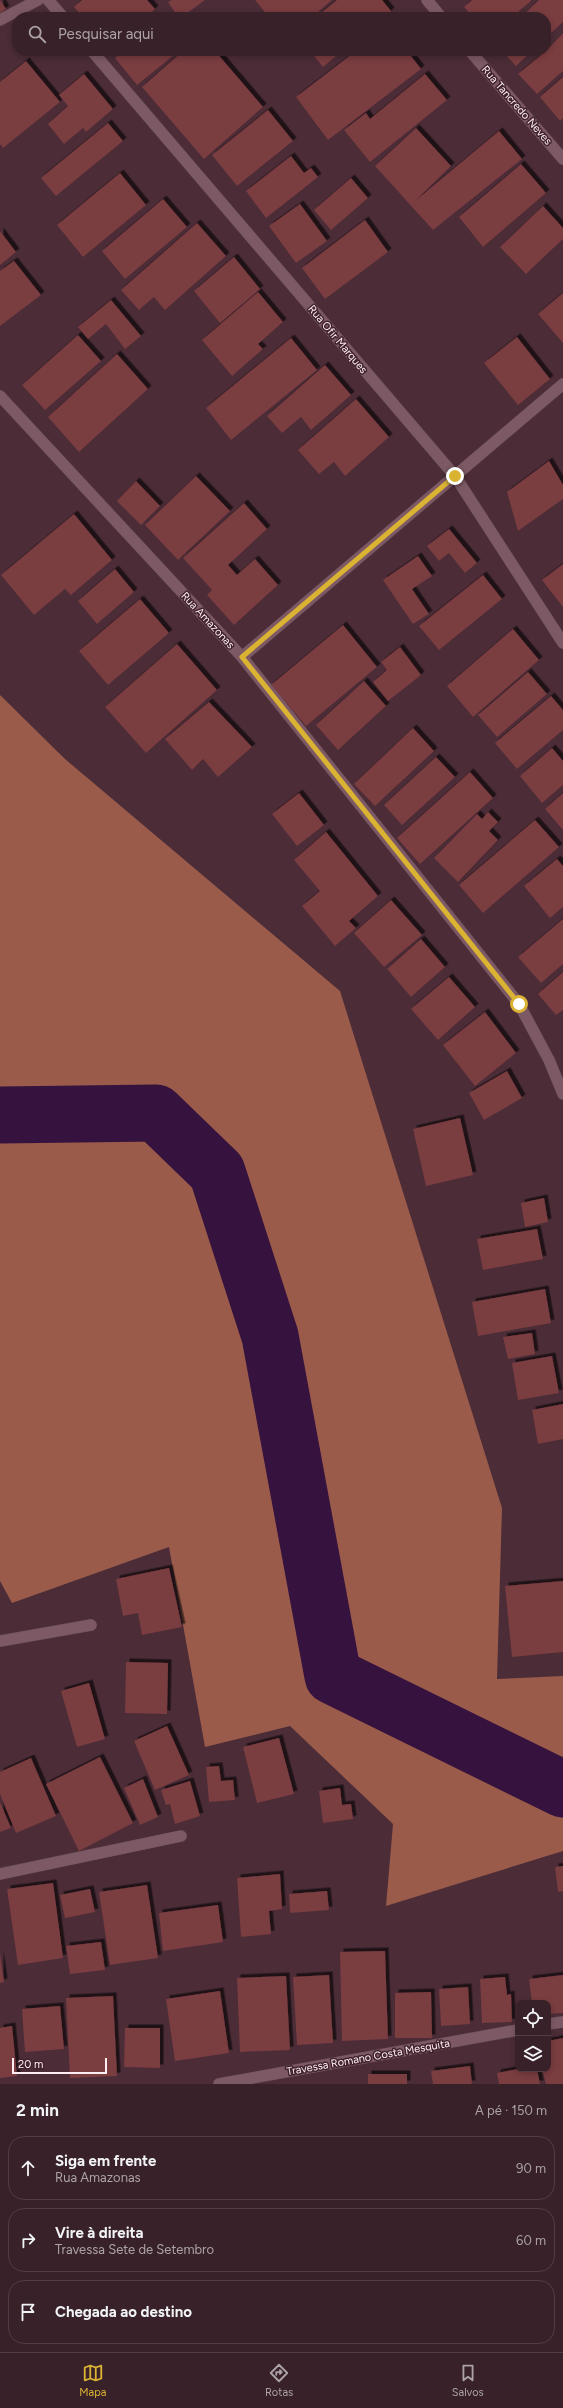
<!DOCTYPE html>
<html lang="pt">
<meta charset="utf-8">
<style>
:root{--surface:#382129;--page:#3f2931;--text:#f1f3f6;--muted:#aba3a8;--line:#523e46;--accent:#dab333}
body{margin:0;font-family:Figtree,sans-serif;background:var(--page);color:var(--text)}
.controls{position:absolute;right:12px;bottom:12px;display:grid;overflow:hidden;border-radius:8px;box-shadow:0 2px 6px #0003}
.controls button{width:36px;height:36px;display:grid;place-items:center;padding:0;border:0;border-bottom:1px solid var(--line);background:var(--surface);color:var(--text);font:20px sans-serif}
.scale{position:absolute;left:12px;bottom:10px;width:95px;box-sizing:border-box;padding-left:4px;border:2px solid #feedf2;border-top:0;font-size:11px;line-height:14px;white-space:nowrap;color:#feedf2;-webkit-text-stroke:3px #40222d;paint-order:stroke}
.stop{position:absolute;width:12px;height:12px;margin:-9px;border:3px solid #dab333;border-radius:50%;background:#fff}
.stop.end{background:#dab333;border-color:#fff;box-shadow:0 1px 4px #0008}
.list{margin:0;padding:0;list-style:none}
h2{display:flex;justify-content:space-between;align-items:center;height:52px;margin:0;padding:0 16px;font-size:17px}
h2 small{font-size:13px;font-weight:400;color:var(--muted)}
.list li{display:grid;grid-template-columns:26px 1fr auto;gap:12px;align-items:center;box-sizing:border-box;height:64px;margin:0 8px 8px;padding:0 8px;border:1px solid var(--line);border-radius:16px}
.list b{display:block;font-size:15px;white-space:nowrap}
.list p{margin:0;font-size:13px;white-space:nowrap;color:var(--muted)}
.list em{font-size:13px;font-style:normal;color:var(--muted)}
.icon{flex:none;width:22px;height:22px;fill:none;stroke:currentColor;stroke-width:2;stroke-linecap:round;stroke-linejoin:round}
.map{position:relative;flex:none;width:563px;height:2084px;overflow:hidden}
.search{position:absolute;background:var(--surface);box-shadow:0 2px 6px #0003;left:12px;right:12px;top:12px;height:44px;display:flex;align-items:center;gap:10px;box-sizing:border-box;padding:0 14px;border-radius:16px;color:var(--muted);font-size:15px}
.sheet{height:268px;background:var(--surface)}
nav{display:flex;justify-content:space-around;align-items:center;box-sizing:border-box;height:56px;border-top:1px solid var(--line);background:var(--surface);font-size:11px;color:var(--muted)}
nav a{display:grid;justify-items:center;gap:2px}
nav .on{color:var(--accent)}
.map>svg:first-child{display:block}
.forest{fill:#9a5b4b}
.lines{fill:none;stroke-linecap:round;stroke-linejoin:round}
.river{stroke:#36123e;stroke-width:57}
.building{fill:#7a3c41;filter:url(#shadow)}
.minor-casing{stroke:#664c55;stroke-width:12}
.minor{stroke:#7d5965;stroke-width:11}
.route{stroke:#dab333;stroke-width:5}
.labels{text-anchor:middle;stroke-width:3;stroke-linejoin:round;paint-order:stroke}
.street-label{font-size:11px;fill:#feedf2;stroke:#40222d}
</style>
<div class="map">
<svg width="563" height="2084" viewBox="0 0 563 2084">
<defs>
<filter id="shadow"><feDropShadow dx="3.5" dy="-3.5" stdDeviation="0" flood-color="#0009"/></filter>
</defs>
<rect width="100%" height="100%" fill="#4b2c37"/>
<!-- forest -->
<path class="forest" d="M0,695L65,759L340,991L502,1508L497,1679L563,1676V1851L386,1906L393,1824L290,1726L205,1747L169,1547L12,1603L0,1581Z"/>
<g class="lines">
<!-- river -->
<path class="river" d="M0,1115L156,1113L217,1172L270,1336L333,1676L563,1789"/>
</g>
<!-- building -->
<path class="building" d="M0,0L6,9L0,13Z
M82,0H147L155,9L146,17H83L74,7Z
M172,0H205L182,17H178L168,2Z
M255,0H332L312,17H269Z
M337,0H382L391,11L384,17H316Z
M472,0H531V1L512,17H473L464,7Z
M539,0H563V22L546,38V17H521Z
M563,33V71L537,94L518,74L546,51Z
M124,51H179L137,85L115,58Z
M183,51H215L263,107L204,159L142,87Z
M310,51H342L323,67Z
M356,51H407L421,69L328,140L296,97Z
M502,51H532L516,66Z
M26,61L60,102L3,148L0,144V82Z
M84,74L113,109L86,132L83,128L64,144L48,124L68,106L59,95Z
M425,74L447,100L370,162L344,130L366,113L370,119Z
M563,77V118L560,121L540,97Z
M268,110L293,141L237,186L212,155Z
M108,123L123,141L56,196L41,178Z
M416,128L451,166L415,201L499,131L522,159L433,230L375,166Z
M291,156L304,173L311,168L318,177L266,218L246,191Z
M521,164L546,193L483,247L459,217Z
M120,173L146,205L83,257L57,225Z
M351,178L368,198L331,230L314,210Z
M163,199L187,227L125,279L102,251Z
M300,204L327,241L296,263L269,226Z
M543,206L563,228V239L526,274L500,247Z
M365,220L388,252L325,299L302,268Z
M197,223L226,256L165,310L154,297L139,310L121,290Z
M0,231L16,252L0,265Z
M234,257L260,289L220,323L194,291Z
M14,261L41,295L0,326V271Z
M258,292L283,322L258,344L263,349L232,376L202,340Z
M563,293V343L538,314Z
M111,300L141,336L125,349L106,324L88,339L78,327Z
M78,335L101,361L45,410L22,385Z
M517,337L550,379L518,405L484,363Z
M291,338L317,370L231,440L206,408Z
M117,354L148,389L79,452L48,417Z
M325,365L351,395L311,430L301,417L282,433L267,416Z
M356,399L389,437L345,476L334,462L319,474L298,450Z
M549,461L563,485V499L518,531L507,492Z
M196,476L230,511L178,560L145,525Z
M136,481L160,506L141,525L117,501Z
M244,503L267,529L228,565L237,575L255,559L278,585L234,625L207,595L212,590L183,558Z
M74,514L112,560L71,595L65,589L34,615L1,575Z
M449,529L477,563L465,573L449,553L439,561L427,546Z
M418,556L432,576L412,589L429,614L413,624L383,580Z
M563,564V607L542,580Z
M115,569L134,592L97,624L78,601Z
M483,575L502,599L439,650L419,626Z
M140,599L169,633L108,685L79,651Z
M343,625L377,667L306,726L271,685Z
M513,629L539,660L473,717L447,686Z
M177,644L217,690L146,753L105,707Z
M400,647L421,675L388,701L373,682L387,670L381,662Z
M528,672L547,694L497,737L478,715Z
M364,681L386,706L338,750L316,725Z
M551,696L563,710V730L517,769L495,743Z
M209,702L252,747L218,777L203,759L192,770L165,739Z
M413,728L434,751L375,806L354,784Z
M552,748L563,761V785L542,803L520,776Z
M436,757L455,777L402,825L384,805Z
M470,772L493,798L420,864L397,838Z
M299,793L324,825L297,846L272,814Z
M563,793V830L545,809Z
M488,812L498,822L489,831L498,840L458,882L434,858L477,814L482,819Z
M535,820L559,847L483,913L459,885Z
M326,832L378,896L349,921L356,928L335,946L302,906L320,891L294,860Z
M557,859L563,866V907L550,918L524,886Z
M391,900L422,935L384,967L354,933Z
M563,919V964L541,983L518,957Z
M421,939L445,967L411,997L387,969Z
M563,972V1010L556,1015L538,994Z
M449,977L475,1007L438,1040L411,1009Z
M485,1012L516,1053L475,1086L443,1045Z
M507,1071L522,1098L484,1120L469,1093Z
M460,1118L473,1175L426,1186L413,1129Z
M544,1198L548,1222L525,1227L521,1203Z
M537,1229L543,1259L483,1270L477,1239Z
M545,1289L551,1323L478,1336L472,1302Z
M532,1333L535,1354L508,1359L503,1337Z
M552,1356L559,1393L518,1400L512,1363Z
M563,1404V1439L538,1444L532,1410Z
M169,1568L182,1627L142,1635L138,1613L123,1616L116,1579Z
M563,1581V1652L512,1657L505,1586Z
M126,1662L168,1663L167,1714L125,1713Z
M89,1683L105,1739L77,1747L61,1691Z
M167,1726L189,1775L155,1790L134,1741Z
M279,1738L294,1794L257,1803L243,1747Z
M100,1757L133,1823L79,1851L46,1784Z
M31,1758L56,1816L16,1833L0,1794V1772Z
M219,1766L221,1781L233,1780L235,1800L209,1802L206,1767Z
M143,1779L158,1817L140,1825L124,1788Z
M190,1781L200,1816L175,1824L170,1804L166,1805L161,1790Z
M340,1788L342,1805L351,1804L353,1819L323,1823L319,1791Z
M0,1802L11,1828L0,1832Z
M563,1866V1891L558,1892L555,1867Z
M280,1874L282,1909L269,1911L271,1934L241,1937L237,1878Z
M53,1883L63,1958L18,1965L7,1889Z
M147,1885L158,1958L110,1965L99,1892Z
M90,1889L95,1912L65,1918L60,1895Z
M327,1891L329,1910L290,1913L289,1894Z
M218,1905L223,1942L163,1951L159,1913Z
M101,1942L105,1970L70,1974L66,1946Z
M385,1951L388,2039L342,2041L340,1952Z
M0,1954L4,1982L0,1983Z
M329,1975L333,2043L297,2045L293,1977Z
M563,1975V2013L548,2014V2003H532L529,1979Z
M286,1976L290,2050L240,2052L237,1978Z
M505,1977L507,1995L511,1994L512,2022L482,2023L480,1979Z
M468,1987L470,2024L441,2026L439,1989Z
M220,1991L229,2053L175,2061L166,1999Z
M431,1992L432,2038H395V1993Z
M113,1996L117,2076L70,2078L66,1998Z
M60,2006L64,2049L25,2052L22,2009Z
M12,2026L17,2076L0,2078V2028Z
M125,2028H160V2068L124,2067Z
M563,2038V2084H546L542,2069H548V2041Z
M470,2066L472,2084H433L431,2071Z
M518,2069H537L540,2084H499L497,2073Z
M368,2074H407V2084H368Z"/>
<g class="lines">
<defs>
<path id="minor" d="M48,0L63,17
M427,0L441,17
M0,20L38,0
M92,51L455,476L563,643
M470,51L563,159
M0,396L242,657L519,1004L549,1060L563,1094
M242,657L563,384
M0,1641L91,1625
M0,1874L181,1836
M548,2024L563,2022
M219,2084L518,2030"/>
</defs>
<!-- minor casing -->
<use href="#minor" class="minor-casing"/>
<!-- minor -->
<use href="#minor" class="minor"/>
</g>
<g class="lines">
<!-- route -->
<path class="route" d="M455,476L242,657L519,1004"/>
</g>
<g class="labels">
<!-- street labels -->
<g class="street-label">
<text transform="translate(517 105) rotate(49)" y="4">Rua Tancredo Neves</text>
<text transform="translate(338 339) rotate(50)" y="4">Rua Ofir Marques</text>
<text transform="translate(208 620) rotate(47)" y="4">Rua Amazonas</text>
<text transform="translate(368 2057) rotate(-10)" y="4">Travessa Romano Costa Mesquita</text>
</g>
</g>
</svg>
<div class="controls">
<button><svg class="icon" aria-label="locate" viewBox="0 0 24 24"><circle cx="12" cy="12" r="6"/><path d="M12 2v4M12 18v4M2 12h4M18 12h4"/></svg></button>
<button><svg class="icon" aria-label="layers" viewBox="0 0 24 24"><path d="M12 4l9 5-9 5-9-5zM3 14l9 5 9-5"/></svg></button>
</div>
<div class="scale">20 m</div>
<div class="stop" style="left:519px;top:1004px"></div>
<div class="stop end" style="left:455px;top:476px"></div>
<div class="search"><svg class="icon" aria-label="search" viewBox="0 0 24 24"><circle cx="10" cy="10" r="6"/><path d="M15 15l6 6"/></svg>Pesquisar aqui</div>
</div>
<section class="sheet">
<h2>2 min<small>A pé · 150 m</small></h2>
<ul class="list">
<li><svg class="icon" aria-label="ahead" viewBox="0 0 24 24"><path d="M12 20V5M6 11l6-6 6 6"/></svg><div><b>Siga em frente</b><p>Rua Amazonas</p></div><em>90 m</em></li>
<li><svg class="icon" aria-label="right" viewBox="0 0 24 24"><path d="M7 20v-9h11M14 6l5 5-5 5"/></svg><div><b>Vire à direita</b><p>Travessa Sete de Setembro</p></div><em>60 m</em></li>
<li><svg class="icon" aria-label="arrive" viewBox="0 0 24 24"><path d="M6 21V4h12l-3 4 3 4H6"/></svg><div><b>Chegada ao destino</b></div></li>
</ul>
</section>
<nav>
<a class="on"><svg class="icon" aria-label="map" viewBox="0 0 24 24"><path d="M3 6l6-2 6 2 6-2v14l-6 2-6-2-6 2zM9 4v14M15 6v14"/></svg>Mapa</a>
<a><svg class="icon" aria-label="directions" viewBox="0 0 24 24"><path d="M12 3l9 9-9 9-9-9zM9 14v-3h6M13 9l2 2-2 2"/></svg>Rotas</a>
<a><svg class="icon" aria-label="saved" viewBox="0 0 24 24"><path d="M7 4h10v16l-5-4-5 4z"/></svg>Salvos</a>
</nav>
